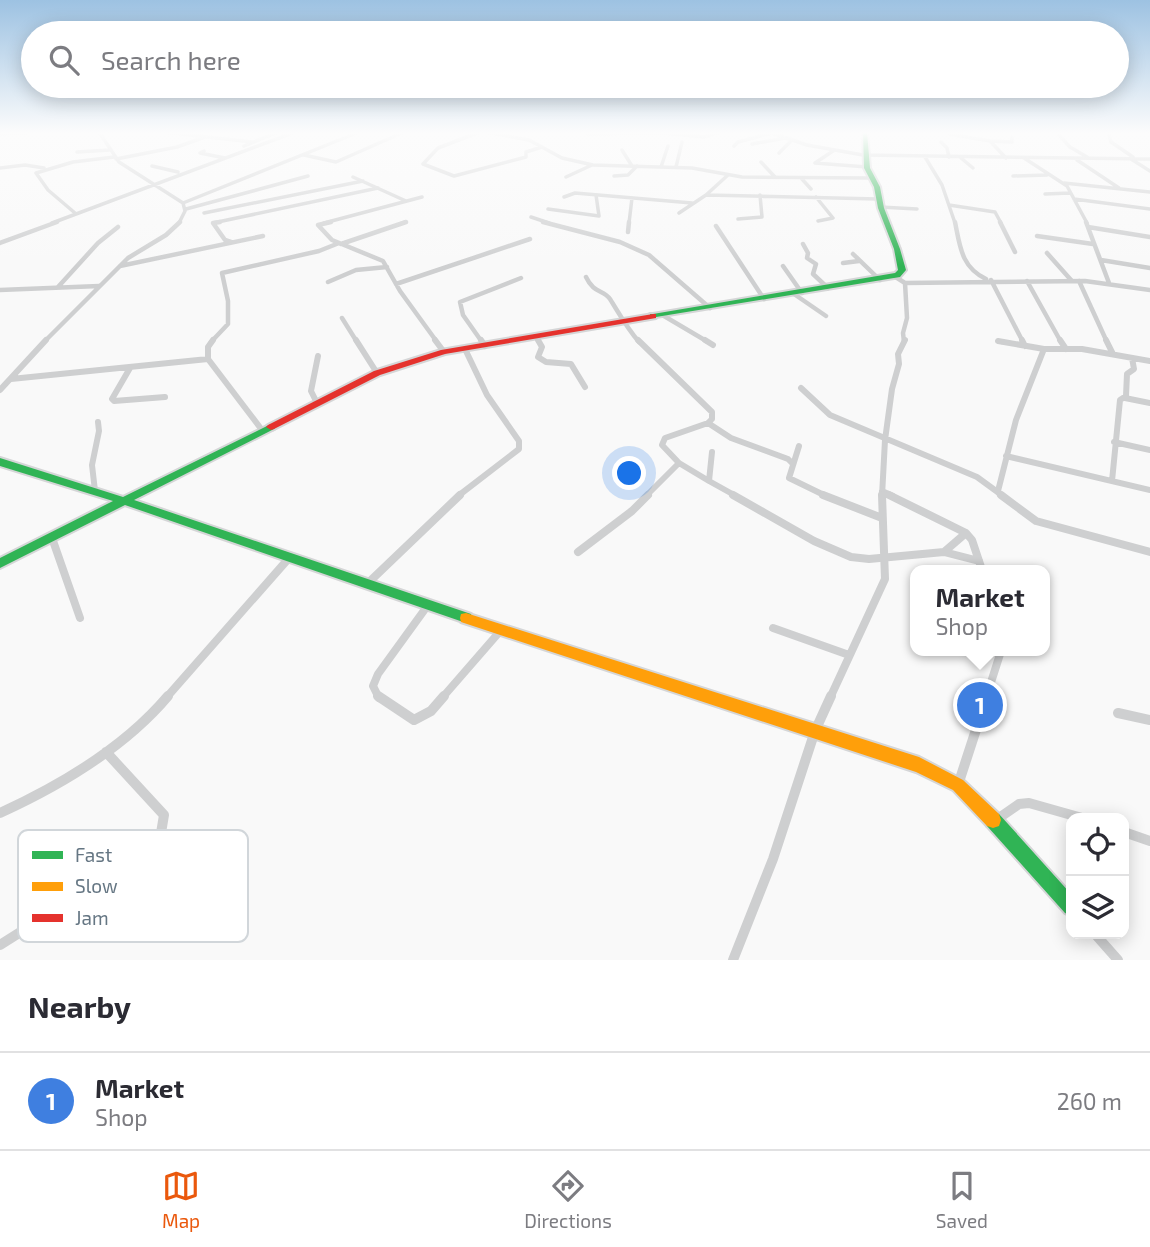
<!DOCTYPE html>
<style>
:root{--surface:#fff;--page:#f2f2f3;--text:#2b2b33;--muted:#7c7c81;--line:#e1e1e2;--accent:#ea580c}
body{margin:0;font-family:"Exo 2",sans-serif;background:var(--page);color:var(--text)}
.controls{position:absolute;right:21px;bottom:21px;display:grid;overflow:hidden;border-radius:14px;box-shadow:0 4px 18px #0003}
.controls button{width:63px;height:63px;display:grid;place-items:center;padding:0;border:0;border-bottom:2px solid var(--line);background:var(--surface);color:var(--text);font:35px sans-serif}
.you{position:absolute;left:630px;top:474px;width:24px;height:24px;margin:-18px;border:5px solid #fff;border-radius:50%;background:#1a73e8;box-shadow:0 0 0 10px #1a73e833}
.badge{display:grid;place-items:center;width:46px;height:46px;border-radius:50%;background:var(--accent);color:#fff;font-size:23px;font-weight:700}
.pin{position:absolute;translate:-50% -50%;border:4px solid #fff;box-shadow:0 2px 7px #0006}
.popup{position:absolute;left:910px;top:565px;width:140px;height:91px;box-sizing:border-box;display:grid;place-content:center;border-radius:14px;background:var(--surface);filter:drop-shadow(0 2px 5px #0005);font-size:23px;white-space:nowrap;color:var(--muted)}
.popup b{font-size:26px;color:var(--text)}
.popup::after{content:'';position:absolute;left:50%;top:100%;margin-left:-14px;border:14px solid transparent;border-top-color:var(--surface)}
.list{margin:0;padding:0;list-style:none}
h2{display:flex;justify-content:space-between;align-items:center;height:91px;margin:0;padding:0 28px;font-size:30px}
h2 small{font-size:23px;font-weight:400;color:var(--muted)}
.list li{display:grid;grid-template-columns:46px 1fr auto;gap:21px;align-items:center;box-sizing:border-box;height:98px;padding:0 28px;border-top:2px solid var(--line)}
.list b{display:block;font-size:26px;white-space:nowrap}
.list p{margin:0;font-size:23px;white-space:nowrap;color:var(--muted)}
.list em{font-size:23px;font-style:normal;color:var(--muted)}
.icon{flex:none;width:38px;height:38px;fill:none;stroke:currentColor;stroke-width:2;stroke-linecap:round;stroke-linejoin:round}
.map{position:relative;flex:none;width:1150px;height:960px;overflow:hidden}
.search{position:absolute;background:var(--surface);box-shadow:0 4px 18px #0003;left:21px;right:21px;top:21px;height:77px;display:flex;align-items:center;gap:18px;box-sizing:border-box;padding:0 24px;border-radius:38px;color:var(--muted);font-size:26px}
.sheet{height:189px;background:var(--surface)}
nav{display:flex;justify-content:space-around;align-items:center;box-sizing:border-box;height:98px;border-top:2px solid var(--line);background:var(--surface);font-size:19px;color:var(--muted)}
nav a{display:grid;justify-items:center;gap:4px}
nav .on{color:var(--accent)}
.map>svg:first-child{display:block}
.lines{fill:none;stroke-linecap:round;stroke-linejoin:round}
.fast-casing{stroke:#d5d6d7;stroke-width:4}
.slow-casing{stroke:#d5d6d7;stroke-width:4}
.jam-casing{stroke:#d5d6d7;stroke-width:4}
.street-far4{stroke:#cecfd0;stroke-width:3.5}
.street-far3{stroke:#cecfd0;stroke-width:4.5}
.street-far2{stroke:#cecfd0;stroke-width:6}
.street-far1{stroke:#cecfd0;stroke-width:8}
.street{stroke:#cecfd0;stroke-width:10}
.fast{fill:#30b455;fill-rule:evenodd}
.slow{fill:#ff9f0a;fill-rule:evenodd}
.jam{fill:#e5322d;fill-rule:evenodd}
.key{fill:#fff;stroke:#d1d6da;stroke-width:2}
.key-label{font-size:19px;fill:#657683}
</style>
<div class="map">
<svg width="1150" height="960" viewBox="0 0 1150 960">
<rect width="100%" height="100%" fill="#f9f9f9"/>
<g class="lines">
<defs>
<path id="fast" d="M863,132H867L870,168L880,187L884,208L900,249L906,270L900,277L650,318V314H653L895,273L898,270L894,249L878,208L874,187L864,168Z
M271,424L276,427L274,429L134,500L471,614L472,618L471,622L466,623L125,505L0,568V558L113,501L0,466V458L123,497Z
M993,812L999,814L1071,894V916L1065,913L987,826L985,820L987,814Z"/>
<path id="slow" d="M466,613L919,757L963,780L999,814L1001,820L999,826L993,828L987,826L953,790L916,772L461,622L460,618L461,614Z"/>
<path id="jam" d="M653,314H656V318L445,354L380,375L274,429L271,430L266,427L268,425L374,371L441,350Z"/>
</defs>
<!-- fast casing -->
<use href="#fast" class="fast-casing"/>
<!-- slow casing -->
<use href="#slow" class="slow-casing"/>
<!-- jam casing -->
<use href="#jam" class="jam-casing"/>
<!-- street-far4 -->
<path class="street-far4" d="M99,132L119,162L183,203L185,211L179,223
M164,132L252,142
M480,132L438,148L423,164L454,176L526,157V152L542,147
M485,132L529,140L562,158L593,165L692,168L742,177L871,178
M769,132L807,145L863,155L1150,159
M1108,132L1111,142L1133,157
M0,134L36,132
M588,134L662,133L704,137L720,132
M949,134L990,141L1006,158
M1059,135L1070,147L1087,157
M990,141L1012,142V137
M941,142L947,148L949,157
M752,144L785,138
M244,146L278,132
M734,146L738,142L772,133
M622,150L632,166
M204,151L200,153L225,158
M833,151L815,163L867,167
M77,152L109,150
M779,153L792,140
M304,155L336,162L404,132
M925,157L942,185L955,223
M961,158L973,168
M1024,158L1067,186L1087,223
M116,159L177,147L205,137
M1131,159L1150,171
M1077,160L1119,188
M761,162L775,177
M152,166L178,172
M661,167L668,146
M676,167L682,142
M0,168L25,165L44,168
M614,176L628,175L637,166
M1013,176L1047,175
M353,177L406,201
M566,177L592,165
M801,178L811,189
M1064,183L1150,192
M1045,194L1070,193
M706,195L878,199
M564,197L575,193L692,203
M816,197L833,218L818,221
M1074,199L1150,209
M183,203L359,132
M949,205L995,212L1001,223
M880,207L917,209
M186,209L308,176
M548,209L599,216L596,195
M75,213L48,190L36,173L73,162L114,157
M204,213L363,181
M679,213L706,195L728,175
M531,217L549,223
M738,219L762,217L760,195
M52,223L295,132
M213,223L378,188
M324,223L422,197
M402,223L406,222
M629,223L632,198"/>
<!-- street-far3 -->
<path class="street-far3" d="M220,222L213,223L225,240L231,242
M331,222L318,225L332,240L383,261L400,291L437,342
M543,222L620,242L649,255L710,308
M955,222C960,246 961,267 986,279
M1000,222L1015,252
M1086,222L1109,283
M716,226L764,299
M1088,227L1150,237
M628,232L629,222
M1037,236L1093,244
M0,243L57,222
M341,244L406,222
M803,244L808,253L807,258L816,264L813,274L828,288
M1047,253L1071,280
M853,254L880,280
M1101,260L1150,268
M843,263L859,261
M120,266L263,236
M783,266L802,293
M894,276L905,283L1085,281L1150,290
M586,277C594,294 603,289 610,299C620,315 627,328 639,342
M991,280L1023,342
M1027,281L1061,342
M1079,281L1107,342
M328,282L356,270L387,267
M396,284L530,239
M58,287L98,243L118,227
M0,290L99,286
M794,294L826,316
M664,316L708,342
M342,318L357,342
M536,337L539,342
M998,341L1002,342
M44,342L128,258L166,235L180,222
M211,342L228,324V301L222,273L319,251L339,243
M482,342L463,315L460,302L521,278
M904,342L903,333L907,318L905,283"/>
<!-- street-far2 -->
<path class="street-far2" d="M213,340L208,347V359L262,430
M356,340L377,373
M435,340L444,352
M481,340L485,346
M538,340L542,347L538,357L546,362L571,364L585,387
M638,340L712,412V419L708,423L665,438L662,445L679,463L709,481
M705,340L713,345
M1022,340L1025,346
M1060,340L1066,349
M1106,340L1113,354
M998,341L1044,349H1082L1150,361
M130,368L112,399L114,401L165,397
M11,379L208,359
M801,388L830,415L977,477L1003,496
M0,390L46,340
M1125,398L1150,403
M317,403L311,391L318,356
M708,423L731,438L788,459L792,463
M1114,442L1150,450
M799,446L789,478L826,496
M712,452L709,481L736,496
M1006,456L1150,490
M1112,481L1120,400L1126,396L1127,374L1134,369L1132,358
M95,491L92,465L99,431L98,422
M882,491L893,496
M998,491L1016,420L1044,349
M458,496L519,449V441L487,395L465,349
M646,496L679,463
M882,496L885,440L892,389L899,364L898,354L905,340"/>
<!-- street-far1 -->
<path class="street-far1" d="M733,495L814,541L851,557L869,559L944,552L979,561
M823,495L882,518
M889,495L966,533L972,540L982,570
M1001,495L1036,521L1150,552
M52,538L80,618
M578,552L632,511L648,495
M944,552L966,533
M367,584L460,495
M773,628L849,655
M166,698L289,558
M379,698L373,686L378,674L428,605
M442,698L502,629
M830,698L885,579L882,495
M986,698L1001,651"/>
<!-- street -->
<path class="street" d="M378,696L414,720L431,711L444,696
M1118,713L1150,720
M958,785L987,696
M0,813C59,786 125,747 168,696
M996,820L1019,804L1029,803L1082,818
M1124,832L1150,841
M1095,934L1118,960
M0,945L141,856L161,833L164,815L106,752
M733,960L773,859L815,731L831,696"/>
<!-- fast -->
<use href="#fast" class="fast"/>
<!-- slow -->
<use href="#slow" class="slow"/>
<!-- jam -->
<use href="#jam" class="jam"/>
</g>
<!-- sky -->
<linearGradient id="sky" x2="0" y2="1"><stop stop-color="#9dc2e2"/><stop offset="0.5" stop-color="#fcfcfc"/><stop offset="1" stop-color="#fcfcfc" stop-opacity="0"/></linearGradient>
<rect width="1150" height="266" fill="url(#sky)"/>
<!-- legend -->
<rect x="18" y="830" width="230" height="112" rx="10" class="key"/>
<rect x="32" y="851" width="31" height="8" fill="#30b455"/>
<rect x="32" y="882" width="31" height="9" fill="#ff9f0a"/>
<rect x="32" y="914" width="31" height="8" fill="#e5322d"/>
<g class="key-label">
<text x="75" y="862">Fast</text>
<text x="75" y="893">Slow</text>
<text x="75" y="925">Jam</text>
</g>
</svg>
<div class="controls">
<button><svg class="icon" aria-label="locate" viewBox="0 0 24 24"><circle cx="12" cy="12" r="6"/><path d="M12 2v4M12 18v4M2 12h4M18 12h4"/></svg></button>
<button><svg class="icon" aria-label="layers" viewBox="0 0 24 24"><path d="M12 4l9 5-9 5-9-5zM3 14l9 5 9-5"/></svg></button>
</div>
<div class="you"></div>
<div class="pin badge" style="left:980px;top:705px;background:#3f7fe0">1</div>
<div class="popup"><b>Market</b>Shop</div>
<div class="search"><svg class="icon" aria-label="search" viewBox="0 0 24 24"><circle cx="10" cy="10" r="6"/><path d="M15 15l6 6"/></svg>Search here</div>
</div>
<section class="sheet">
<h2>Nearby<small></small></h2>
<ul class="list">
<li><span class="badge" style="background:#3f7fe0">1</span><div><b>Market</b><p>Shop</p></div><em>260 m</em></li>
</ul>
</section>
<nav>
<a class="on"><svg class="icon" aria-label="map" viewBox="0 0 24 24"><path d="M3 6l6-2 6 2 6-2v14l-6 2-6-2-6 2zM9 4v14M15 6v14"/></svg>Map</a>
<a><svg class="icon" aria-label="directions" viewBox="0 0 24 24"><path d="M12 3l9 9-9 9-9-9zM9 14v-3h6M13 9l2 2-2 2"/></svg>Directions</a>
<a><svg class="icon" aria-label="saved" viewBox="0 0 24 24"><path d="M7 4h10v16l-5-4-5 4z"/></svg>Saved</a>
</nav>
